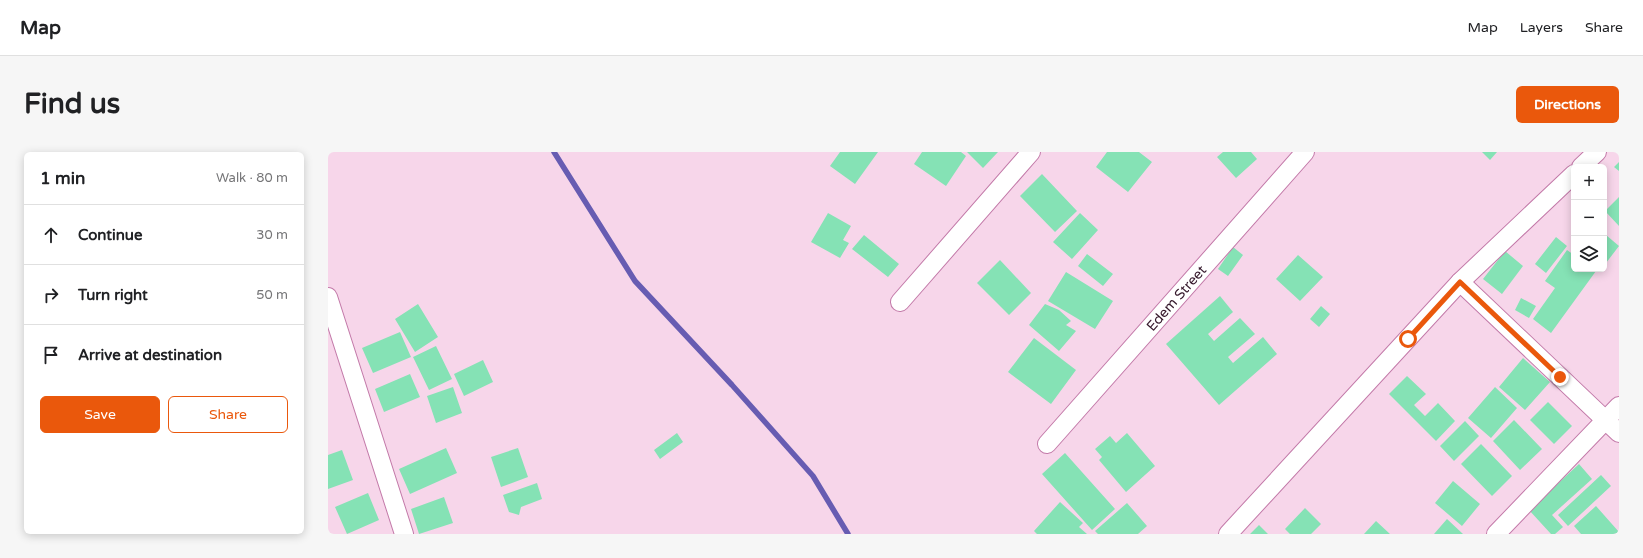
<!DOCTYPE html>
<meta charset="utf-8">
<style>
:root{--surface:#fff;--page:#f6f6f6;--text:#202124;--muted:#757577;--line:#e0e0e0;--accent:#ea580c}
body{margin:0;font-family:"Varela Round",sans-serif;background:var(--page);color:var(--text)}
.controls{position:absolute;right:12px;top:12px;display:grid;overflow:hidden;border-radius:6px;box-shadow:0 2px 10px #0003}
.controls button{width:36px;height:36px;display:grid;place-items:center;padding:0;border:0;border-bottom:1px solid var(--line);background:var(--surface);color:var(--text);font:20px sans-serif}
.stop{position:absolute;width:12px;height:12px;margin:-9px;border:3px solid #ea580c;border-radius:50%;background:#fff}
.stop.end{background:#ea580c;border-color:#fff;box-shadow:0 1px 4px #0008}
.list{margin:0;padding:0;list-style:none}
h2{display:flex;justify-content:space-between;align-items:center;height:52px;margin:0;padding:0 16px;font-size:17px}
h2 small{font-size:13px;font-weight:400;color:var(--muted)}
.list li{display:grid;grid-template-columns:26px 1fr auto;gap:12px;align-items:center;box-sizing:border-box;height:60px;padding:0 16px;border-top:1px solid var(--line)}
.list b{display:block;font-size:15px;white-space:nowrap}
.list em{font-size:13px;font-style:normal;color:var(--muted)}
.actions{display:flex;gap:8px;padding:12px 16px}
.actions a{flex:1;padding:9px 0;border:1px solid var(--accent);border-radius:6px;text-align:center;font-size:14px;color:var(--accent)}
.actions .main{background:var(--accent);color:#fff}
.icon{flex:none;width:22px;height:22px;fill:none;stroke:currentColor;stroke-width:2;stroke-linecap:round;stroke-linejoin:round}
.map{position:relative;flex:none;width:1291px;height:382px;overflow:hidden;border-radius:6px}
header{display:flex;align-items:center;gap:24px;box-sizing:border-box;height:56px;padding:0 20px;background:var(--surface);border-bottom:1px solid var(--line)}
header strong{font-size:19px}
nav{display:flex;gap:22px;margin-inline-start:auto;font-size:14px}
.intro{display:flex;align-items:center;justify-content:space-between;box-sizing:border-box;height:96px;padding:0 24px}
h1{margin:0;font-size:28px}
.button{padding:10px 18px;border-radius:6px;background:var(--accent);color:#fff;font-size:14px;font-weight:700}
main{display:flex;gap:24px;padding:0 24px}
aside{flex:1;background:var(--surface);border-radius:6px;box-shadow:0 2px 10px #0003}
.map>svg:first-child{display:block}
.lines{fill:none;stroke-linecap:round;stroke-linejoin:round}
.stream{stroke:#675cb2;stroke-width:5.5}
.building{fill:#85e2b5}
.minor-casing{stroke:#c37aa9;stroke-width:20}
.minor{stroke:#fff;stroke-width:18}
.route{stroke:#ea580c;stroke-width:5}
.labels{text-anchor:middle;stroke-width:3;stroke-linejoin:round;paint-order:stroke}
.street-label{font-size:14px;fill:#35182b;stroke:#fae9f3}
</style>
<header>
<strong>Map</strong>
<nav><a>Map</a><a>Layers</a><a>Share</a></nav>
</header>
<div class="intro"><h1>Find us</h1><a class="button">Directions</a></div>
<main>
<aside>
<h2>1 min<small>Walk · 80 m</small></h2>
<ul class="list">
<li><svg class="icon" aria-label="ahead" viewBox="0 0 24 24"><path d="M12 20V5M6 11l6-6 6 6"/></svg><div><b>Continue</b></div><em>30 m</em></li>
<li><svg class="icon" aria-label="right" viewBox="0 0 24 24"><path d="M7 20v-9h11M14 6l5 5-5 5"/></svg><div><b>Turn right</b></div><em>50 m</em></li>
<li><svg class="icon" aria-label="arrive" viewBox="0 0 24 24"><path d="M6 21V4h12l-3 4 3 4H6"/></svg><div><b>Arrive at destination</b></div></li>
</ul>
<div class="actions"><a class="main">Save</a><a>Share</a></div>
</aside>
<div class="map">
<svg width="1291" height="382" viewBox="0 0 1291 382">
<rect width="100%" height="100%" fill="#f7d6ea"/>
<g class="lines">
<!-- stream -->
<path class="stream" d="M226,0L307,129L404,233L485,324L520,382"/>
</g>
<!-- building -->
<path class="building" d="M512,0H550L527,32L502,14Z
M594,0H633L638,4L618,34L586,12Z
M639,0H670L655,16Z
M779,0H811L824,10L800,40L768,15Z
M895,0H923L929,7L908,26L889,5Z
M1154,0H1169L1162,8Z
M1291,10V19L1286,15Z
M714,22L749,59L727,80L692,44Z
M1291,45V74L1277,59Z
M500,61L523,74L515,88L521,91L512,106L483,90Z
M752,61L770,78L744,107L725,90Z
M536,83L571,112L560,125L524,97Z
M1278,83L1291,94L1278,111L1276,110V85Z
M1228,85L1239,94L1218,121L1207,112Z
M905,95L915,103L900,124L890,117Z
M1239,98L1246,103V117H1265L1268,119L1223,181L1205,167L1227,136L1217,129Z
M1177,99L1195,114L1174,142L1155,127Z
M759,102L785,122L775,134L750,114Z
M970,103L995,125L972,149L948,127Z
M672,108L703,141L681,163L649,131Z
M738,120L785,149L767,177L720,149Z
M892,144L905,160L880,182L886,189L912,166L927,182L900,205L905,211L935,185L949,202L891,253L838,192Z
M1193,146L1208,154L1201,166L1187,158Z
M90,152L110,185L87,200L67,167Z
M717,152L731,158L743,169L738,173L748,179L731,199L701,173Z
M993,154L1002,162L991,175L982,167Z
M72,180L83,205L45,221L34,196Z
M706,186L748,218L723,252L680,220Z
M108,194L124,227L101,238L85,205Z
M1195,206L1222,230L1197,258L1171,235Z
M155,208L165,230L136,244L126,222Z
M82,222L92,245L56,260L47,237Z
M1079,224L1098,242L1086,253L1097,264L1110,251L1127,269L1108,289L1061,242Z
M125,235L134,261L108,271L99,244Z
M1167,235L1189,256L1163,286L1140,266Z
M1220,250L1244,274L1226,292L1202,268Z
M1186,268L1214,297L1192,318L1165,289Z
M1137,269L1151,284L1126,309L1112,294Z
M349,281L355,290L332,307L326,298Z
M799,281L827,314L798,340L771,308L774,305L767,297L782,284L788,291Z
M1153,292L1184,324L1164,344L1133,312Z
M118,296L129,321L82,342L71,317Z
M190,296L200,325L173,335L163,305Z
M14,298L25,328L0,337V303Z
M737,301L787,357L764,378L714,322Z
M1251,312L1264,327L1224,363L1235,375L1227,382H1223L1201,358Z
M1273,323L1283,334L1240,374L1230,363Z
M1125,329L1152,352L1134,374L1107,351Z
M209,331L214,347L193,355L191,363L181,360L175,343Z
M40,341L51,368L19,382L7,355Z
M116,345L125,371L91,382L83,357Z
M732,350L755,371L751,375L759,382H709L706,379Z
M799,351L819,374L810,382H770L767,379Z
M1268,354L1291,380V382H1253L1246,374Z
M977,356L993,372L983,382H962L957,377Z
M1119,367L1135,382H1106Z
M1048,369L1062,382H1036Z
M931,373L940,382H922Z"/>
<g class="lines">
<defs>
<g id="minor">
<path d="M1253,15L1269,0"/>
<path d="M1132,130L1291,281"/>
<path d="M0,145L76,382"/>
<path d="M572,150L703,0"/>
<path id="s1" d="M719,292L977,0"/>
<path d="M900,382L1132,130L1246,22"/>
<path d="M1168,382L1291,254"/>
</g>
</defs>
<!-- minor casing -->
<use href="#minor" class="minor-casing"/>
<!-- minor -->
<use href="#minor" class="minor"/>
</g>
<g class="lines">
<!-- route -->
<path class="route" d="M1080,187L1132,130L1232,225"/>
</g>
<g class="labels">
<!-- street labels -->
<g class="street-label">
<text dy="5" stroke="none"><textPath href="#s1" startOffset="195">Edem Street</textPath></text>
</g>
</g>
</svg>
<div class="controls">
<button>+</button>
<button>−</button>
<button><svg class="icon" aria-label="layers" viewBox="0 0 24 24"><path d="M12 4l9 5-9 5-9-5zM3 14l9 5 9-5"/></svg></button>
</div>
<div class="stop" style="left:1080px;top:187px"></div>
<div class="stop end" style="left:1232px;top:225px"></div>
</div>
</main>
